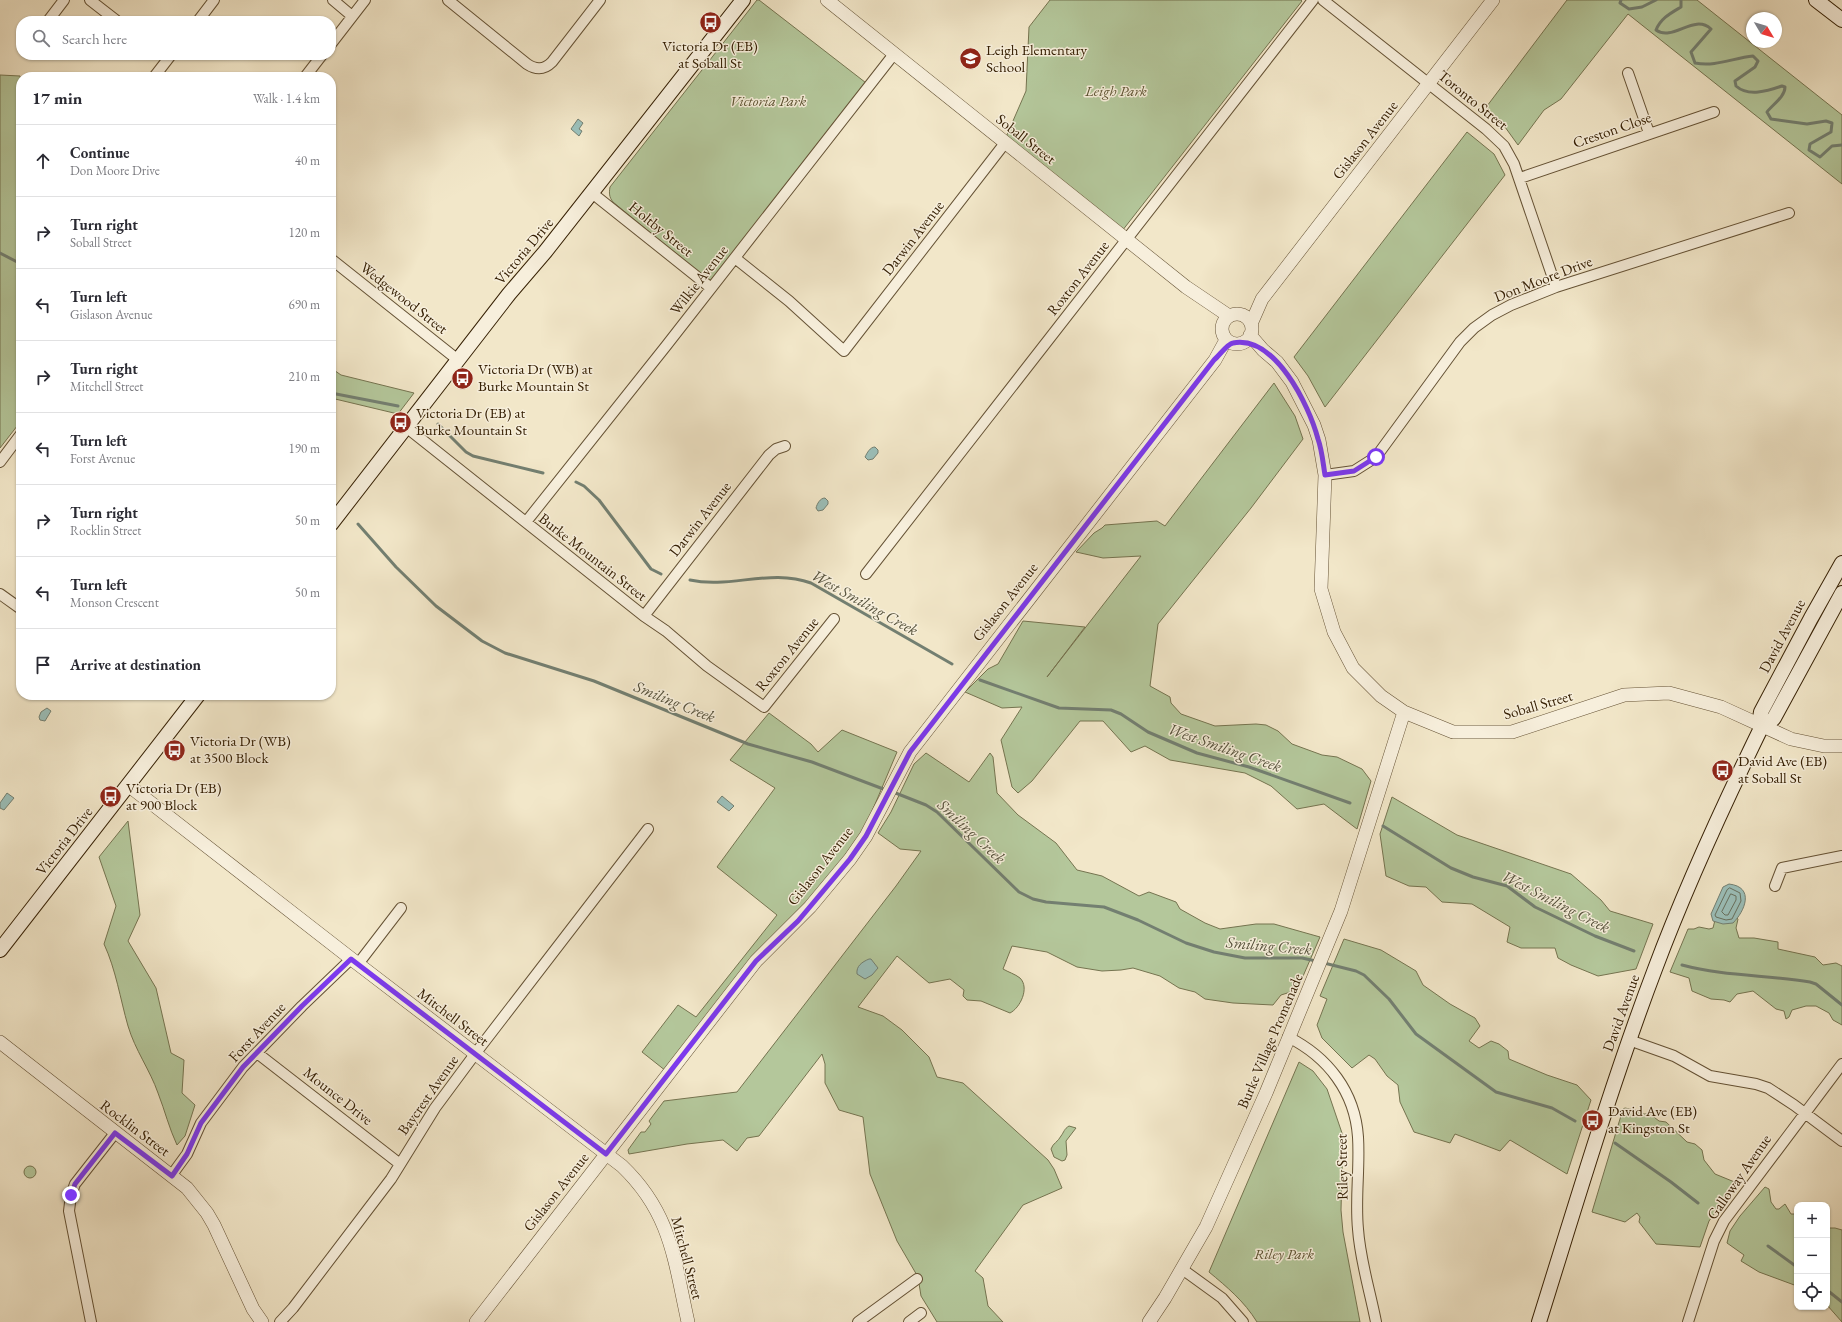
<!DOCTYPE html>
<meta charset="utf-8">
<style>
:root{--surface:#fff;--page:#f7f7f7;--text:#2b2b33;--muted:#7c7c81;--line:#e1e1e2}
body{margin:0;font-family:"EB Garamond",serif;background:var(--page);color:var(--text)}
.controls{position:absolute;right:12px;bottom:12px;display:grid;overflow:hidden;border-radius:8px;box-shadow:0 1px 3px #0004}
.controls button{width:36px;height:36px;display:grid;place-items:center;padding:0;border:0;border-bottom:1px solid var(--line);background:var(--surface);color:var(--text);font:20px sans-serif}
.compass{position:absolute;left:1746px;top:12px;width:36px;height:36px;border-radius:50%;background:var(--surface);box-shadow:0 1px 3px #0004;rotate:128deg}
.stop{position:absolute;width:12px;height:12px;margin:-9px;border:3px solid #7c3aed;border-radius:50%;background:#fff}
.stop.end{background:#7c3aed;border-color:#fff;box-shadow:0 1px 4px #0008}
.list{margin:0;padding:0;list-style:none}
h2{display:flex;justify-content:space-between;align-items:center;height:52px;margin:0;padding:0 16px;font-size:17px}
h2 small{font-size:13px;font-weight:400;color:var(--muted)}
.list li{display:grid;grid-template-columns:26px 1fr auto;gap:12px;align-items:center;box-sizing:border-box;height:72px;padding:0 16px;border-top:1px solid var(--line)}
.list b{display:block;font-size:15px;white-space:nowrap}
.list p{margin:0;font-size:13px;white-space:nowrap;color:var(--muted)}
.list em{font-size:13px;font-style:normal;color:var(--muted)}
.icon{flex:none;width:22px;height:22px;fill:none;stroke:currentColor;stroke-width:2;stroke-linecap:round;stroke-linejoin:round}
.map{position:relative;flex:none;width:1842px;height:1322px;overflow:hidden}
.search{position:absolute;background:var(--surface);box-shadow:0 1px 3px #0004;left:16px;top:16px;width:320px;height:44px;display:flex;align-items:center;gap:10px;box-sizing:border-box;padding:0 14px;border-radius:16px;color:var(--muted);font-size:15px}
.panel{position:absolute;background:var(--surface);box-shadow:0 1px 3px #0004;left:16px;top:72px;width:320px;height:628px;border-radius:16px}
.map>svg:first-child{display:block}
.green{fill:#b4c79b;stroke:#757450}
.water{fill:#9bbfb9;stroke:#737f71}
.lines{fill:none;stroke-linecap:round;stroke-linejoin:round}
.shore{stroke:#68705e;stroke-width:1}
.stream{stroke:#737f71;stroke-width:3}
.minor-casing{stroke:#655235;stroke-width:12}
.tertiary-casing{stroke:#655235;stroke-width:14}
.secondary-casing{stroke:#362004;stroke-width:16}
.minor{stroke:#f7efdc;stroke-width:10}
.tertiary{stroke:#f7efdc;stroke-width:13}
.secondary{stroke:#f7efdc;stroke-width:14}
.route{stroke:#7c3aed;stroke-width:5}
.labels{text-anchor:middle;stroke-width:3;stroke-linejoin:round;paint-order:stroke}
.poi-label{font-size:15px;fill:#362004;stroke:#f7efdc;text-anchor:start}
.park-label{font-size:15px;font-style:italic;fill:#5c5231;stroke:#f7efdc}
.street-label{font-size:15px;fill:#362004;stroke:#f7efdc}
.water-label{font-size:16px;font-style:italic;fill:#54503a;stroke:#f7efdc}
</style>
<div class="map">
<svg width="1842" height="1322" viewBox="0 0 1842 1322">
<rect width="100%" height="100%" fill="#f2e7c9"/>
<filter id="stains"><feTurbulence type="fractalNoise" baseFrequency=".005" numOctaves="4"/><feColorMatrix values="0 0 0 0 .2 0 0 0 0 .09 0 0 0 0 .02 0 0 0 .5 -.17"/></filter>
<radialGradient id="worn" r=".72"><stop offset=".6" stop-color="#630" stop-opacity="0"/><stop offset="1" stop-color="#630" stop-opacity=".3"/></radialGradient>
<!-- green -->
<path class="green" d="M757,0H759L870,86L714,285L613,202C609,197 609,193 610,187Z
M1050,0H1301L1302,1L1122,231L1006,137L1026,91L1029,27Z
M1567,0H1697L1842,115V184L1628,14L1561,99L1544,110L1518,145L1505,127L1484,110Z
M0,75L20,76L21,80V421L0,448Z
M1467,132L1494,154L1505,175L1325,407L1308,376L1294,357Z
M331,368L341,375L414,393L398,414L331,398Z
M1274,383L1295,416L1303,439L1251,508L1158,624L1150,686L1170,697L1171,703L1181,714L1215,726L1256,724L1266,725L1278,731L1292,744L1322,755L1337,757L1362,769L1371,781L1357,829L1324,804L1297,809L1271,786L1245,773L1170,760L1145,746L1131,752L1103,721H1080L1032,781L1018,793L1012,787L1001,740L1022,707L1002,708L965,692L988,669L998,664L1023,621L1085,627L1047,677L1141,556L1103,558L1076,552L1094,533L1102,528L1105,525L1157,521L1165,526Z
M769,713L811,744L818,752L842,730L897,752L865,828L817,893L666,1071L642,1052L678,1005L696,1017L777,915L717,867L775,788L730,760Z
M926,753L969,782L990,753L993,757L997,793L1018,815L1056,843L1077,870L1102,876L1139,896L1149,892L1176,902L1180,909L1205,923L1220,929L1256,924H1274L1320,937L1297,990L1281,995L1273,1005L1233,1003L1205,999L1195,992L1179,988L1160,976L1133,968L1121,970L1102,971L1077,967L1047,952L1012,946L1003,969C1008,972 1015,974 1020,978C1030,988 1020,1008 1010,1013L981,1001L967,1000L963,996L964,990L950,979L929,983L897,956L858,1007L883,1016L902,1030L929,1057L937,1077L963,1083L1048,1160L1054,1169L1062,1188L1023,1205L975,1271L983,1278L988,1306L1003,1322H937L921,1296L918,1277L897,1241L870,1174L863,1117L839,1110L825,1083V1064L822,1054L759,1136L747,1138L737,1151L723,1140L687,1144L629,1154L628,1150L641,1132H645L651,1124L649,1121L664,1101L737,1092L896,886L921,851L900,849L878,833L891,812L914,764Z
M1392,797L1457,835L1571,874L1601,900L1610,911L1653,924L1636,969L1598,976L1571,965L1558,958L1555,948H1521L1507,942L1510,927L1472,904L1442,902L1426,887L1409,886L1386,876L1380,834Z
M128,821L140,915L128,941L156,988L171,1053L184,1060L182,1093L195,1105L185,1136L177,1145C169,1128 165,1111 158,1093C150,1070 135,1050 128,1026C120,998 116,970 104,944L116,906L99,857Z
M1735,916L1738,919L1736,928L1739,938H1754L1778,942V949L1815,957L1823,965L1836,963L1842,966V1025L1833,1020L1829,1013L1816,1006H1806L1792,1010L1789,1017L1786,1019L1784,1011L1776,1009L1753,991L1737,994L1730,1002L1724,1000L1711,999L1692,991L1689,978L1670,972L1688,929H1694L1699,927L1709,929L1713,928L1715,920Z
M1344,939L1381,950L1416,971L1423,985L1450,1004L1475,1018L1480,1026L1469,1041L1479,1048L1491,1041L1499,1044L1508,1051L1509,1059L1547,1075L1577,1085L1591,1100L1567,1174L1510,1140L1500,1151L1455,1134L1450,1143L1414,1132L1400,1102L1398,1085L1387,1076L1375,1059L1369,1055L1352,1068L1322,1038L1317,1025L1327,999L1320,996Z
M1299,1062L1313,1071L1327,1089L1343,1136L1341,1210L1343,1232L1360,1322H1257C1244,1301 1227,1287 1209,1272Z
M1625,1108L1639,1111L1642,1114H1650L1659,1121L1666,1122L1687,1142L1695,1144L1702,1150L1704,1160L1715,1174L1737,1183L1709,1221L1700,1247L1656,1244L1639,1222L1640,1217L1637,1213L1625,1222L1592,1212L1623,1109Z
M1069,1126L1076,1128L1066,1141L1067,1155L1065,1160L1062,1161L1054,1157L1051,1149C1053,1143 1058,1142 1061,1136C1064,1132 1064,1129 1069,1126Z
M24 1172a6 6 0 1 1 12 0a6 6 0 1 1-12 0Z
M1765,1187L1769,1189L1771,1202L1776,1209H1779L1785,1204L1791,1214H1797V1286L1759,1272L1741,1261L1744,1255L1727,1243L1730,1231L1740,1216Z
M1827,1228H1835L1842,1230V1322L1827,1305Z"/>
<!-- water -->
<path class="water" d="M578,119L583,123L579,129L582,131L579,136L571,129Z
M875,447L878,450V453L873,459L868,460L865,457C867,453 870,447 875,447Z
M825,498L828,501V504L823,510L818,511L816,508C817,504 820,498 825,498Z
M47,708L51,711L45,721L40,720L39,717L41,712Z
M7,793L14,798L4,810L0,808V803Z
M722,796L734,806L729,811L717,802Z
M1729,884C1755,887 1745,911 1733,923L1723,924L1713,921L1711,914L1723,887Z
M869,959H871L878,968L872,975L865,979L857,974C856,966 862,962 869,959Z"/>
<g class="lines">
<!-- shore -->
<path class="shore" d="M1730,888L1740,893L1741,901L1732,919L1726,920L1716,917L1715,915L1727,890Z
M1731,894L1736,896V900L1728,915H1725L1722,912Z"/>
<!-- stream -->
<path class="stream" d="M1621,0L1620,3L1629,9L1642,7L1656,0
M1681,0V7C1671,13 1661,18 1656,30C1673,42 1694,13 1711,29L1691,52L1695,63C1716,67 1733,58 1753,56L1758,61L1755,67L1735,81L1736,86C1748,97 1768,91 1782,86L1785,87C1785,97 1772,105 1767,112L1771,119L1807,124L1826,121L1832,123L1831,132L1810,144L1809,150L1820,157L1832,146L1842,145
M0,253L21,264
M331,393L398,406
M438,424L466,452L473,456L543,473
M576,482L584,486L599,500L651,569L661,574
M358,524L396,567L436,606L482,641L505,653L594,681L748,744L812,762L886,790
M690,580C730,589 771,568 811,583L952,664
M980,680L1059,708L1111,710L1121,714L1148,732L1197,753L1249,767L1350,803
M893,792L926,805L937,812L1019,892L1033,899L1046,902L1104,907L1138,920L1186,943L1214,952L1245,958H1302L1316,961
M1383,826L1451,868L1473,877L1507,886L1535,907L1595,936L1634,951
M1324,963L1356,971L1364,975L1389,999L1416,1034L1496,1092L1552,1108L1575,1121
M1682,965C1723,976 1767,975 1810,982L1816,984L1842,1005
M1615,1143L1671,1182L1698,1203
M1768,1246L1797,1267
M1827,1290L1842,1302"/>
<defs>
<path id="minor" d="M90,0L117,21
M333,0L352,16
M448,0L527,64C536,70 544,70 552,62L600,0
M1323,0L1486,129L1504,146L1514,164L1556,287
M48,21L64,0
M198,21L214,0
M331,44L365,0
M1628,73L1649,133
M154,77L171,55
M305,77L322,55
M1520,178L1714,112
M592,193L711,288
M735,258L789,301L844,351L1005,143
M331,259L458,360
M406,427L644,616L666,631L707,666L764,707L834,619
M0,462L21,434
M1325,475L1354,471L1376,457L1460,342L1474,328L1492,315L1511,305L1556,287L1789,213
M526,522L666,346L894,54
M866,574L1313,0
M0,594L21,609
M644,616L769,455L776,449L785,446
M1775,886L1782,868L1842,856
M358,964L401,908
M1288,1037C1328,1057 1355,1092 1358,1137C1360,1168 1355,1199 1358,1229C1360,1260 1370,1291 1376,1322
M1629,1040L1674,1056L1710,1076L1756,1084L1768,1088L1794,1105L1842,1141
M257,1053L400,1164
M171,1176L187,1154L201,1123L243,1067L302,1006L351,959
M1182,1269L1222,1298L1243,1322
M91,1322L69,1211L71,1195L75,1184L115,1133
M280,1322L293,1308L391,1179L435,1108L475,1054L648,829
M858,1322L917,1279
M909,1322L921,1313
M1688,1322L1714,1241L1724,1221L1842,1064"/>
<path id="tertiary" d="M827,0L1186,287L1229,316
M1222 329a15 15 0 1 1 30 0a15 15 0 1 1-30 0Z
M1251,324L1262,299L1493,0
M1250,335L1263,350L1277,362L1292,382L1314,425L1319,440L1325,475L1321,589L1334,632L1353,668L1381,696L1404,712L1453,732H1512L1624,695L1669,693L1721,707L1791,739L1824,746H1842
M128,785L358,964L622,1166C671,1213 674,1259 688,1322
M0,1042L187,1188L207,1213L214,1225L253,1309L262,1322
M476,1322L756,961L810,907L850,859L866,836L910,752L1215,360L1226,340
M1149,1322L1165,1298L1206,1227L1266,1093L1341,911L1404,712"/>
<path id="secondary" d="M1816,0L1842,20
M331,524L509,294L545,252L743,0
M1762,726L1769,723L1774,718L1842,593
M0,950L198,695
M1539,1322C1576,1204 1611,1085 1655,969C1686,886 1723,806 1762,726L1760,718L1761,712L1811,618L1842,563"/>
</defs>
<!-- minor casing -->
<use href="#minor" class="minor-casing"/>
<!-- tertiary casing -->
<use href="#tertiary" class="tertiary-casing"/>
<!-- secondary casing -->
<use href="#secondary" class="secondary-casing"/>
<!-- minor -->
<use href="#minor" class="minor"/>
<!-- tertiary -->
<use href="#tertiary" class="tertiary"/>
<!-- secondary -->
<use href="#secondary" class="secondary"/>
</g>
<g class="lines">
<!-- route -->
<path class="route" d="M71,1195L75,1184L115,1133L172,1176L187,1154L201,1123L243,1067L302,1006L351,959L606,1154L756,961L798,921L850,859L866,836L910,752L1214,360C1219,356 1227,344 1233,343C1275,335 1309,405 1318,439C1322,450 1323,463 1325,475L1354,471L1376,457"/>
</g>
<!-- icons -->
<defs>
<symbol id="bus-disc" viewBox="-11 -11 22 22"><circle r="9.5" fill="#8f2418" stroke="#f7efdc"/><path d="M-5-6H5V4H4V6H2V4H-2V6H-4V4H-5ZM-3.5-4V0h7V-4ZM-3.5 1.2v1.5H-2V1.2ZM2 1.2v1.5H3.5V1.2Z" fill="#fff"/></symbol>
<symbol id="school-disc" viewBox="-11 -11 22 22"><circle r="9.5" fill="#8f2418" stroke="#f7efdc"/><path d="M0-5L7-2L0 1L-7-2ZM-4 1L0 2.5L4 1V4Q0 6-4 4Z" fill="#fff"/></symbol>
</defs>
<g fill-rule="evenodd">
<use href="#bus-disc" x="698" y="10" width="25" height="25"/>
<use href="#school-disc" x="958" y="46" width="25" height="25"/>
<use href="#bus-disc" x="450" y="366" width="25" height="25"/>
<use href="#bus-disc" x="388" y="410" width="25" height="25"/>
<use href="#bus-disc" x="162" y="738" width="25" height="25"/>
<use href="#bus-disc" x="1710" y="758" width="25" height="25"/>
<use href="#bus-disc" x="98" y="784" width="25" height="25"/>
<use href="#bus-disc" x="1580" y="1108" width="25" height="25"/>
</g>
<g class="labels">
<!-- poi labels -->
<g class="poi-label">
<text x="710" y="51" text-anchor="middle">Victoria Dr (EB)<tspan x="710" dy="17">at Soball St</tspan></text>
<text x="986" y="55">Leigh Elementary<tspan x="986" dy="17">School</tspan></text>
<text x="478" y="374">Victoria Dr (WB) at<tspan x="478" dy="17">Burke Mountain St</tspan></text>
<text x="416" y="418">Victoria Dr (EB) at<tspan x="416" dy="17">Burke Mountain St</tspan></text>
<text x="190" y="746">Victoria Dr (WB)<tspan x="190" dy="17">at 3500 Block</tspan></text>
<text x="1738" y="766">David Ave (EB)<tspan x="1738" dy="17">at Soball St</tspan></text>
<text x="126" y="793">Victoria Dr (EB)<tspan x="126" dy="17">at 900 Block</tspan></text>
<text x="1608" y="1116">David Ave (EB)<tspan x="1608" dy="17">at Kingston St</tspan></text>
</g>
<!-- park labels -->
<g class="park-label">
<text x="1116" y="96">Leigh Park</text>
<text x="768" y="106">Victoria Park</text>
<text x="1284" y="1259">Riley Park</text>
</g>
<!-- street labels -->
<g class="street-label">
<text transform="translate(1473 100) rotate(39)" y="5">Toronto Street</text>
<text transform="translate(1612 130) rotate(-19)" y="5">Creston Close</text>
<text transform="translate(1026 139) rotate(38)" y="5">Soball Street</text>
<text transform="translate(1365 140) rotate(-52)" y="5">Gislason Avenue</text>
<text transform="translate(661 229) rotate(39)" y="5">Holtby Street</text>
<text transform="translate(913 238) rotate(-52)" y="5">Darwin Avenue</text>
<text transform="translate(524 251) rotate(-50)" y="5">Victoria Drive</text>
<text transform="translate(1078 278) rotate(-52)" y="5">Roxton Avenue</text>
<text transform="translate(1543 279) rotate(-21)" y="5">Don Moore Drive</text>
<text transform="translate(699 280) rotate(-52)" y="5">Wilkie Avenue</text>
<text transform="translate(404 298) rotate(38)" y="5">Wedgewood Street</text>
<text transform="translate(700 519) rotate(-52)" y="5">Darwin Avenue</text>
<text transform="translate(593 557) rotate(38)" y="5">Burke Mountain Street</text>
<text transform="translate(1005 602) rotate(-52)" y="5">Gislason Avenue</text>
<text transform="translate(1782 636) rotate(-62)" y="5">David Avenue</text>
<text transform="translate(787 654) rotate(-51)" y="5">Roxton Avenue</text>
<text transform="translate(1538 705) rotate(-16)" y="5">Soball Street</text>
<text transform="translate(64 841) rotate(-52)" y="5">Victoria Drive</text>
<text transform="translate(820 866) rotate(-52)" y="5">Gislason Avenue</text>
<text transform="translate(1621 1013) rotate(-70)" y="5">David Avenue</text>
<text transform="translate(453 1017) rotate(37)" y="5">Mitchell Street</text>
<text transform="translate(257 1032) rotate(-47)" y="5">Forst Avenue</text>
<text transform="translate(1270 1041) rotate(-67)" y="5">Burke Village Promenade</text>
<text transform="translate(428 1095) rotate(-55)" y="5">Baycrest Avenue</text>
<text transform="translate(338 1096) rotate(38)" y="5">Mounce Drive</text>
<text transform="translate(135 1128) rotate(37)" y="5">Rocklin Street</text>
<text transform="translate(1342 1167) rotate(-91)" y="5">Riley Street</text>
<text transform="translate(1739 1177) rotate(-55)" y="5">Galloway Avenue</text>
<text transform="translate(556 1192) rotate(-52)" y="5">Gislason Avenue</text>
<text transform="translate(687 1258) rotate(75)" y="5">Mitchell Street</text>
</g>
<!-- water labels -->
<g class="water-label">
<text transform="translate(865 602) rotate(29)" y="6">West Smiling Creek</text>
<text transform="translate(675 701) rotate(22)" y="6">Smiling Creek</text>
<text transform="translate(1225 747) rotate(19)" y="6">West Smiling Creek</text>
<text transform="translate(972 831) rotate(43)" y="6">Smiling Creek</text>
<text transform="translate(1556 901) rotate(27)" y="6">West Smiling Creek</text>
<text transform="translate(1269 945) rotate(5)" y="6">Smiling Creek</text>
</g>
</g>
<rect width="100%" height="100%" filter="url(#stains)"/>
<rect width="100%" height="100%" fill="url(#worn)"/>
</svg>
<div class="controls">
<button>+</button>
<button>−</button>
<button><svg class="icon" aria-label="locate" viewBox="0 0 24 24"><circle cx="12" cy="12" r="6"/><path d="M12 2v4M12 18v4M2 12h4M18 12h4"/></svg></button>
</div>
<svg class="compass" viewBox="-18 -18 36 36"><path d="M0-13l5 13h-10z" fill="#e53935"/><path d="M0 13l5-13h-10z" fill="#7c7c81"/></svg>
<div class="stop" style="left:1376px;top:457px"></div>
<div class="stop end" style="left:71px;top:1195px"></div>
<div class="search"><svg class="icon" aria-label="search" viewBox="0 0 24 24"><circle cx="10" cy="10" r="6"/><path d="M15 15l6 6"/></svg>Search here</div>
<section class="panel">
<h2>17 min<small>Walk · 1.4 km</small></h2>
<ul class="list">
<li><svg class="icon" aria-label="ahead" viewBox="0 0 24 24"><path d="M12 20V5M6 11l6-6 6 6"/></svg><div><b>Continue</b><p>Don Moore Drive</p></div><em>40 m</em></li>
<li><svg class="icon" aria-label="right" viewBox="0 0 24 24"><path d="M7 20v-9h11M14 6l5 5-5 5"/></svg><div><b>Turn right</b><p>Soball Street</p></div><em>120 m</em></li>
<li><svg class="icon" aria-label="left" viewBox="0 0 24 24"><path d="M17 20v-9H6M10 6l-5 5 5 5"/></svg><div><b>Turn left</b><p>Gislason Avenue</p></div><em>690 m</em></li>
<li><svg class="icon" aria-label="right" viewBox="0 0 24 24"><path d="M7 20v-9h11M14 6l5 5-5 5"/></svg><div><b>Turn right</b><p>Mitchell Street</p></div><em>210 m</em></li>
<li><svg class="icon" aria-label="left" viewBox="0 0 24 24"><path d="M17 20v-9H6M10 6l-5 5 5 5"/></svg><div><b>Turn left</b><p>Forst Avenue</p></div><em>190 m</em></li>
<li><svg class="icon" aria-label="right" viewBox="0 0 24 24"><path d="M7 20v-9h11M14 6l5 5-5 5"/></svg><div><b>Turn right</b><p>Rocklin Street</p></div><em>50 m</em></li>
<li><svg class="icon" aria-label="left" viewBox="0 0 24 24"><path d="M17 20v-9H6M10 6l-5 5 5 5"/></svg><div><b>Turn left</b><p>Monson Crescent</p></div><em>50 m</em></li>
<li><svg class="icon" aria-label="arrive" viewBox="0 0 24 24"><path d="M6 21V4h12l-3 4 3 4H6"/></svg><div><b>Arrive at destination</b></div></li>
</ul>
</section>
</div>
